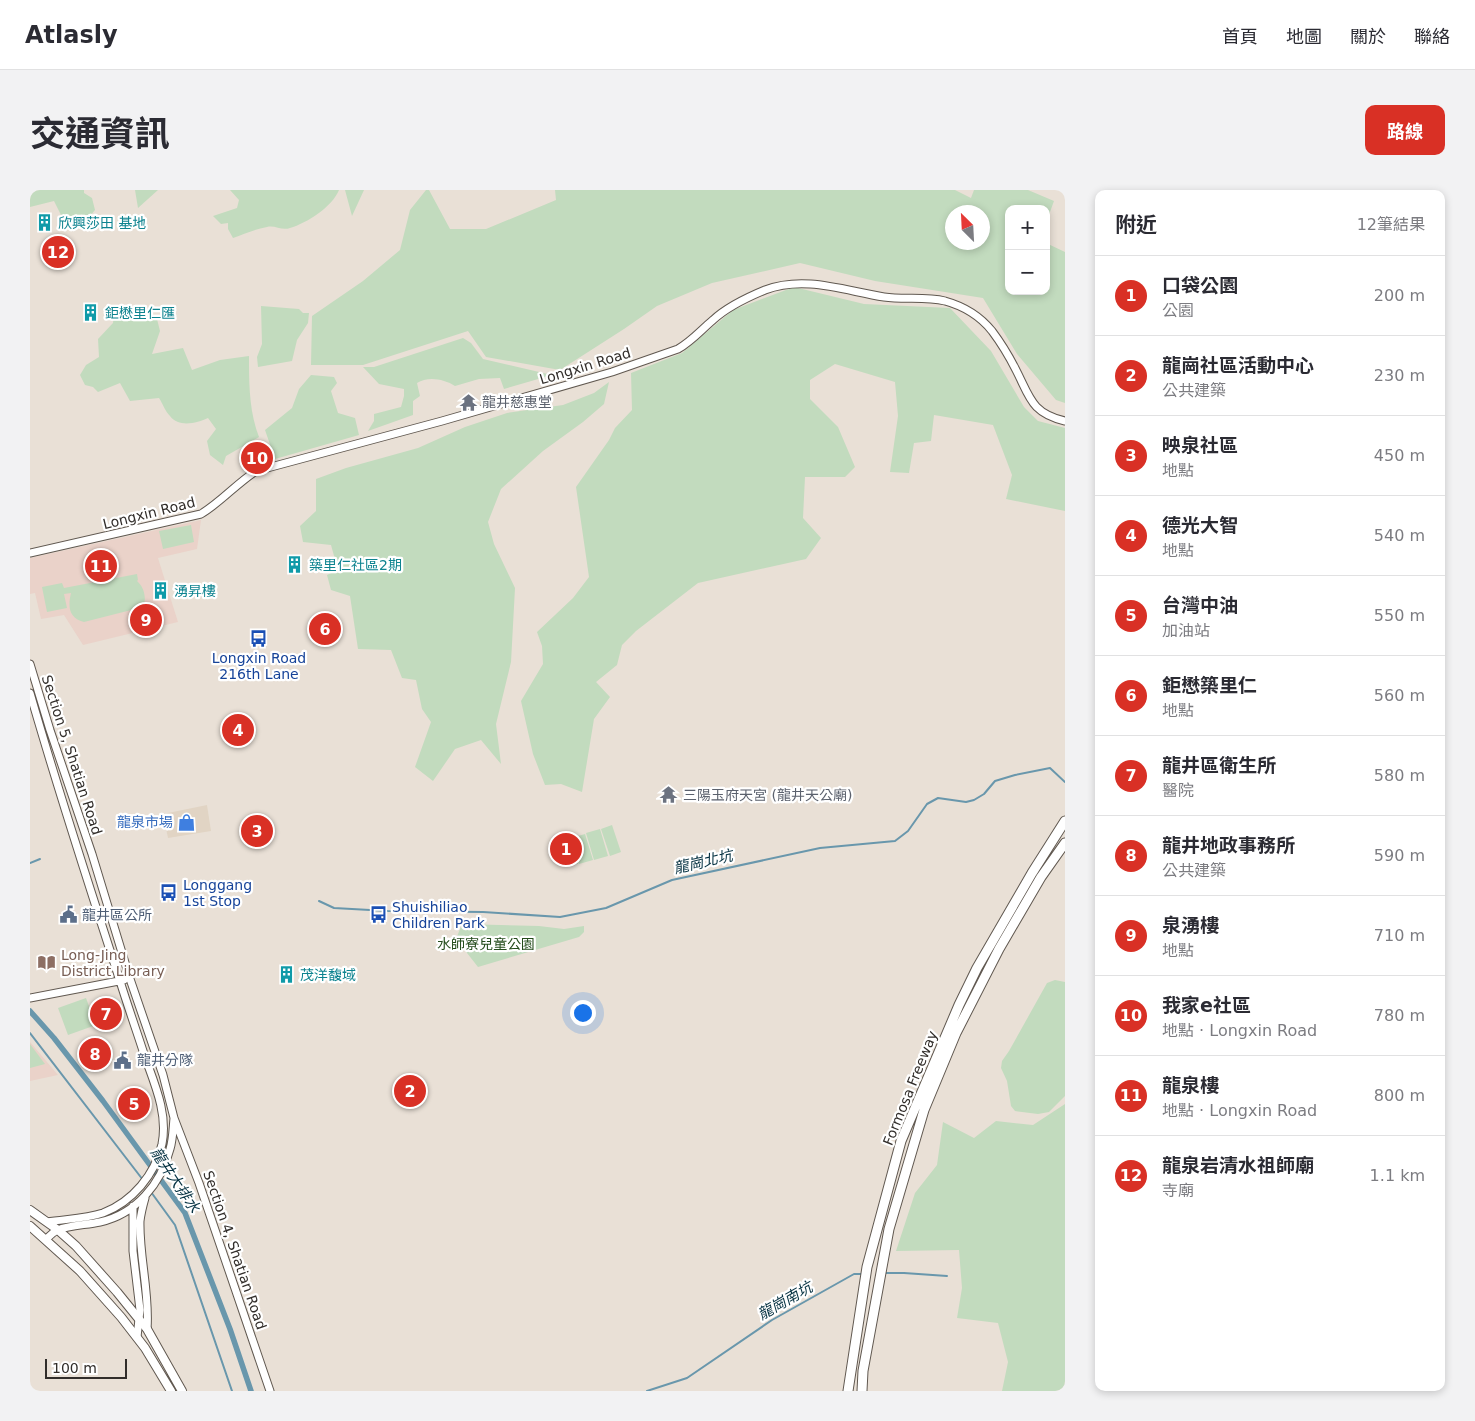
<!DOCTYPE html>
<html lang="zh-TW">
<meta charset="utf-8">
<style>
:root{--surface:#fff;--page:#f2f2f3;--text:#2b2b33;--muted:#7c7c81;--line:#e1e1e2;--accent:#d93025}
body{margin:0;font-family:"DejaVu Sans","Noto Sans TC",sans-serif;background:var(--page);color:var(--text)}
.controls{position:absolute;right:15px;top:15px;display:grid;overflow:hidden;border-radius:10px;box-shadow:0 2px 8px #0003}
.controls button{width:45px;height:45px;display:grid;place-items:center;padding:0;border:0;border-bottom:1px solid var(--line);background:var(--surface);color:var(--text);font:25px sans-serif}
.compass{position:absolute;left:915px;top:15px;width:45px;height:45px;border-radius:50%;background:var(--surface);box-shadow:0 2px 8px #0003;rotate:336deg}
.scale{position:absolute;left:15px;bottom:12px;width:82px;box-sizing:border-box;padding-left:5px;border:2px solid #312d2a;border-top:0;font-size:14px;line-height:18px;white-space:nowrap;color:#312d2a;-webkit-text-stroke:4px #fff;paint-order:stroke}
.you{position:absolute;left:552px;top:822px;width:18px;height:18px;margin:-12px;border:4px solid #fff;border-radius:50%;background:#1a73e8;box-shadow:0 0 0 8px #1a73e833}
.badge{display:grid;place-items:center;width:32px;height:32px;border-radius:50%;background:var(--accent);color:#fff;font-size:16px;font-weight:700}
.pin{position:absolute;translate:-50% -50%;border:2px solid #fff;box-shadow:0 1px 5px #0006}
.list{margin:0;padding:0;list-style:none}
h2{display:flex;justify-content:space-between;align-items:center;height:65px;margin:0;padding:0 20px;font-size:21px}
h2 small{font-size:16px;font-weight:400;color:var(--muted)}
.list li{display:grid;grid-template-columns:32px 1fr auto;gap:15px;align-items:center;box-sizing:border-box;height:80px;padding:0 20px;border-top:1px solid var(--line)}
.list b{display:block;font-size:19px;white-space:nowrap}
.list p{margin:0;font-size:16px;white-space:nowrap;color:var(--muted)}
.list em{font-size:16px;font-style:normal;color:var(--muted)}
.map{position:relative;flex:none;width:1035px;height:1201px;overflow:hidden;border-radius:10px}
header{display:flex;align-items:center;gap:30px;box-sizing:border-box;height:70px;padding:0 25px;background:var(--surface);border-bottom:1px solid var(--line)}
header strong{font-size:24px}
nav{display:flex;gap:28px;margin-inline-start:auto;font-size:18px}
.intro{display:flex;align-items:center;justify-content:space-between;box-sizing:border-box;height:120px;padding:0 30px}
h1{margin:0;font-size:35px}
.button{padding:12px 22px;border-radius:10px;background:var(--accent);color:#fff;font-size:18px;font-weight:700}
main{display:flex;gap:30px;padding:0 30px}
aside{flex:1;background:var(--surface);border-radius:10px;box-shadow:0 2px 8px #0003}
.map>svg:first-child{display:block}
.built{fill:#e1d4c4}
.industrial{fill:#ead2c9}
.green{fill:#c2dbbe;fill-rule:evenodd}
.lines{fill:none;stroke-linecap:round;stroke-linejoin:round}
.stream{stroke:#6997ac;stroke-width:2}
.canal{stroke:#6997ac;stroke-width:5.5}
.secondary-casing{stroke:#605850;stroke-width:9}
.primary-casing{stroke:#605850;stroke-width:10}
.highway-casing{stroke:#605850;stroke-width:11}
.secondary{stroke:#fff;stroke-width:7}
.primary{stroke:#fff;stroke-width:8}
.highway{stroke:#fff;stroke-width:9}
.labels{text-anchor:middle;stroke-width:4.5;stroke-linejoin:round;paint-order:stroke}
.culture-label{font-size:14px;fill:#0d838f;stroke:#fff;text-anchor:start}
.street-label{font-size:14px;fill:#312d2a;stroke:#fff}
.worship-label{font-size:14px;fill:#5b616d;stroke:#fff;text-anchor:start}
.transit-label{font-size:14px;fill:#164399;stroke:#fff;text-anchor:start}
.shop-label{font-size:14px;fill:#366cbe;stroke:#fff;text-anchor:end}
.service-label{font-size:14px;fill:#4e5e75;stroke:#fff;text-anchor:start}
.park-label{font-size:14px;fill:#234b1b;stroke:#fff}
.education-label{font-size:14px;fill:#785e54;stroke:#fff;text-anchor:start}
.water-label{font-size:15px;font-style:italic;fill:#063242;stroke:#fff}
</style>
<header>
<strong>Atlasly</strong>
<nav><a>首頁</a><a>地圖</a><a>關於</a><a>聯絡</a></nav>
</header>
<div class="intro"><h1>交通資訊</h1><a class="button">路線</a></div>
<main>
<div class="map">
<svg width="1035" height="1201" viewBox="0 0 1035 1201">
<rect width="100%" height="100%" fill="#e9e0d6"/>
<!-- built -->
<path class="built" d="M177,615L181,641L138,648L133,624Z"/>
<!-- industrial -->
<path class="industrial" d="M171,330L167,359L128,368L148,432L53,455L34,425L11,429L5,403L0,404V368Z
M0,852L28,885L0,891Z"/>
<!-- green -->
<path class="green" d="M0,0H54V3L62,8L65,20L60,26L32,27L24,11L0,17Z
M105,0H128L108,18Z
M200,0H309C302,17 277,33 260,38C252,41 245,35 237,37C225,39 214,44 203,48L198,39V33L191,34L183,26L207,18L209,10Z
M315,0H334L322,26Z
M396,0H399L420,39H456L526,10L525,0H925L941,8L944,0H998L1024,11L1016,33V19H979V101H1016V53L1035,62V213L1026,210L987,164L953,108L845,91L770,73L682,93L627,116L594,139L530,180L456,167L438,141L333,175H281L282,126L333,91L370,60L380,20ZM922,22H952V52H922Z
M764,97L834,114L920,118L961,161L994,217L1008,231L1035,238V321L976,309L982,285L963,235L904,225L901,251L884,253L879,283L860,282L868,226L865,192L805,174L780,190V209L808,237L825,277L815,287H775L773,328L791,348L776,369L668,393L606,441L592,455L587,475L566,492L580,507L564,529L552,602L531,594L515,595L503,564L491,511L513,474L512,456L507,442L543,408L559,387L546,297L579,250L585,238L602,220L601,183L652,163L703,120Z
M85,116L105,127L126,125L130,141L122,164L153,158L162,180L190,170L219,166C219,193 219,221 229,247L196,266L193,275L180,265L177,251L186,239L178,228C167,233 149,238 140,226C135,221 133,214 129,208L100,211L90,193L68,202L63,197L55,195L50,185L56,175L69,167L68,149L83,133Z
M231,116L269,119L273,123H279L278,133L267,150L262,171L228,177L227,167L232,154Z
M433,148L441,153L453,169L522,185L474,199L470,188L449,189L425,196C414,189 398,186 387,193L390,206L383,211V225L338,241L344,231V224L371,217L374,206V199L349,194L333,177H344Z
M281,185L304,187L307,193L301,201L308,223L325,228L329,245L245,269L235,240L262,218L269,199Z
M579,192L574,214L553,232L513,261L471,299L458,332L464,354L485,398L481,472L466,534L471,574L451,550L425,559L403,591L385,577L401,532L392,519L386,490L372,488L361,460L328,459L320,406L301,400L297,385L308,380L301,355L273,352L270,336L286,321V289L316,278L388,258L435,237L477,223L533,215L564,203Z
M161,335L164,352L133,359L129,341Z
M107,384L108,390L107,391C114,397 117,408 113,417L54,432C38,428 38,416 41,403L34,404L37,418L17,422L12,397L32,393L34,398Z
M582,635L591,662L580,666L571,639Z
M570,639L578,666L564,670L556,643Z
M555,644L563,670L549,674L541,648Z
M540,648L548,674L529,675L522,668L535,650Z
M432,734L509,736L534,739L554,736V742L549,747L448,777L426,749Z
M1025,790L1035,792V906L1019,922L1008,924L985,921L981,916L977,891L971,878L972,871L979,861L1017,793Z
M56,808L66,835L38,845L28,818Z
M0,854L15,874L0,878Z
M1035,914V1201H972L978,1172L968,1133L927,1128L932,1098L929,1060L866,1061L885,1003L907,975L913,932L944,948L966,931L1003,935Z"/>
<g class="lines">
<!-- stream -->
<path class="stream" d="M0,673L10,669
M289,711L304,718L358,721L453,722L530,727L576,718L642,690L790,658L865,651L878,641L897,614L908,608L936,612L944,610L954,604L965,591L985,585L1020,578L1035,592
M0,843L113,990
M121,1002L145,1035L202,1201
M854,1083H874L917,1086
M617,1201L657,1188L742,1130L824,1084H832"/>
<!-- canal -->
<path class="canal" d="M0,821L24,848L73,911L155,1023L200,1139L221,1201"/>
<defs>
<path id="secondary" d="M0,363L171,324C191,312 206,294 226,281L412,231L582,182L648,159C662,151 671,140 683,130C697,117 718,107 735,100C775,85 815,101 854,107C874,110 895,106 915,111C933,116 950,126 962,141C971,153 979,166 986,180C1000,207 1001,223 1035,231
M0,474L20,540L62,664L100,789L133,885L144,928L169,993L240,1201
M0,503C28,600 59,696 90,791C98,817 107,842 115,867C125,895 138,924 132,954C125,985 102,1012 73,1023C55,1029 35,1029 17,1032
M0,808L94,790
M115,1008C113,1015 111,1023 110,1031C109,1067 120,1103 117,1139
M103,1016V1061L110,1120L107,1147
M16,1049C20,1046 24,1041 28,1040C39,1035 57,1035 70,1032C106,1024 131,994 140,959C143,949 143,938 144,928"/>
<path id="primary" d="M0,1020L28,1040L46,1056L87,1102L117,1139L152,1201
M0,1036L50,1081L91,1127L115,1158L141,1201"/>
<path id="highway" d="M818,1201L837,1077L871,951L929,815L947,778L1002,683L1035,631
M832,1201L833,1181L859,1039L894,920L926,843L969,759L1011,687L1035,653"/>
</defs>
<!-- secondary casing -->
<use href="#secondary" class="secondary-casing"/>
<!-- primary casing -->
<use href="#primary" class="primary-casing"/>
<!-- highway casing -->
<use href="#highway" class="highway-casing"/>
<!-- secondary -->
<use href="#secondary" class="secondary"/>
<!-- primary -->
<use href="#primary" class="primary"/>
<!-- highway -->
<use href="#highway" class="highway"/>
</g>
<!-- icons -->
<defs>
<symbol id="building-bare" viewBox="-9 -9 18 18"><path d="M-4-6H4V6H1V3H-1V6H-4ZM-2.5-4.3h1.7v1.8h-1.7ZM.8-4.3h1.7v1.8H.8ZM-2.5-1h1.7V.8h-1.7ZM.8-1h1.7V.8H.8Z" fill="#0f9aa8" stroke="#fff" stroke-width="2.5" paint-order="stroke"/></symbol>
<symbol id="temple-bare" viewBox="-9 -9 18 18"><path d="M0-6L5-2H3V0L6.5 2.5H4V6H1.5V3h-3V6H-4V2.5H-6.5L-3 0V-2H-5Z" fill="#6b7280" stroke="#fff" stroke-width="2.5" paint-order="stroke"/></symbol>
<symbol id="bus-bare" viewBox="-9 -9 18 18"><path d="M-5-6H5V4H4V6H2V4H-2V6H-4V4H-5ZM-3.5-4V0h7V-4ZM-3.5 1.2v1.5H-2V1.2ZM2 1.2v1.5H3.5V1.2Z" fill="#1a4fb4" stroke="#fff" stroke-width="2.5" paint-order="stroke"/></symbol>
<symbol id="shop-bare" viewBox="-9 -9 18 18"><path d="M-5-2.5h2.3a2.7 3.5 0 0 1 5.4 0H5L5.5 6h-11ZM-1.5-2.5h3a1.5 2.3 0 0 0-3 0Z" fill="#3f7fe0" stroke="#fff" stroke-width="2.5" paint-order="stroke"/></symbol>
<symbol id="civic-bare" viewBox="-9 -9 18 18"><path d="M-.6-6.5H3V-4.5H.6V-3L4-1V1h2V6H-6V1h2V-1L-.6-3ZM-1.2 2.5V6h2.4V2.5Z" fill="#5c6f8a" stroke="#fff" stroke-width="2.5" paint-order="stroke"/></symbol>
<symbol id="library-bare" viewBox="-9 -9 18 18"><path d="M-6-4Q-3-5.5-.7-3.5V5Q-3 3-6 4ZM6-4Q3-5.5 .7-3.5V5Q3 3 6 4Z" fill="#8d6e63" stroke="#fff" stroke-width="2.5" paint-order="stroke"/></symbol>
</defs>
<g fill-rule="evenodd">
<use href="#building-bare" x="2" y="20" width="25" height="25"/>
<use href="#building-bare" x="48" y="110" width="25" height="25"/>
<use href="#temple-bare" x="426" y="200" width="25" height="25"/>
<use href="#building-bare" x="252" y="362" width="25" height="25"/>
<use href="#building-bare" x="118" y="388" width="25" height="25"/>
<use href="#bus-bare" x="216" y="436" width="25" height="25"/>
<use href="#temple-bare" x="626" y="592" width="25" height="25"/>
<use href="#shop-bare" x="144" y="620" width="25" height="25"/>
<use href="#bus-bare" x="126" y="690" width="25" height="25"/>
<use href="#civic-bare" x="26" y="712" width="25" height="25"/>
<use href="#bus-bare" x="336" y="712" width="25" height="25"/>
<use href="#library-bare" x="4" y="760" width="25" height="25"/>
<use href="#building-bare" x="244" y="772" width="25" height="25"/>
<use href="#civic-bare" x="80" y="858" width="25" height="25"/>
</g>
<g class="labels">
<!-- culture labels -->
<g class="culture-label">
<text x="28" y="38">欣興莎田 基地</text>
<text x="75" y="128">鉅懋里仁匯</text>
<text x="279" y="380">築里仁社區2期</text>
<text x="144" y="406">湧昇樓</text>
<text x="270" y="790">茂洋馥域</text>
</g>
<!-- street labels -->
<g class="street-label">
<text transform="translate(555 176) rotate(-17)" y="5">Longxin Road</text>
<text transform="translate(119 323) rotate(-14)" y="5">Longxin Road</text>
<text transform="translate(42 565) rotate(72)" y="5">Section 5, Shatian Road</text>
<text transform="translate(880 898) rotate(-68)" y="5">Formosa Freeway</text>
<text transform="translate(205 1060) rotate(71)" y="5">Section 4, Shatian Road</text>
</g>
<!-- worship labels -->
<g class="worship-label">
<text x="452" y="217">龍井慈惠堂</text>
<text x="653" y="610">三陽玉府天宮 (龍井天公廟)</text>
</g>
<!-- transit labels -->
<g class="transit-label">
<text x="229" y="473" text-anchor="middle">Longxin Road<tspan x="229" dy="16">216th Lane</tspan></text>
<text x="153" y="700">Longgang<tspan x="153" dy="16">1st Stop</tspan></text>
<text x="362" y="722">Shuishiliao<tspan x="362" dy="16">Children Park</tspan></text>
</g>
<!-- shop labels -->
<g class="shop-label">
<text x="143" y="637">龍泉市場</text>
</g>
<!-- service labels -->
<g class="service-label">
<text x="52" y="730">龍井區公所</text>
<text x="107" y="875">龍井分隊</text>
</g>
<!-- park labels -->
<g class="park-label">
<text x="456" y="759">水師寮兒童公園</text>
</g>
<!-- education labels -->
<g class="education-label">
<text x="31" y="770">Long-Jing<tspan x="31" dy="16">District Library</tspan></text>
</g>
<!-- water labels -->
<g class="water-label">
<text transform="translate(673 672) rotate(-13)" y="5">龍崗北坑</text>
<text transform="translate(145 990) rotate(56)" y="5">龍井大排水</text>
<text transform="translate(755 1111) rotate(-30)" y="5">龍崗南坑</text>
</g>
</g>
</svg>
<div class="controls">
<button>+</button>
<button>−</button>
</div>
<svg class="compass" viewBox="-18 -18 36 36"><path d="M0-13l5 13h-10z" fill="#e53935"/><path d="M0 13l5-13h-10z" fill="#7c7c81"/></svg>
<div class="scale">100 m</div>
<div class="you"></div>
<div class="pin badge" style="left:536px;top:659px">1</div>
<div class="pin badge" style="left:380px;top:901px">2</div>
<div class="pin badge" style="left:227px;top:641px">3</div>
<div class="pin badge" style="left:208px;top:540px">4</div>
<div class="pin badge" style="left:104px;top:914px">5</div>
<div class="pin badge" style="left:295px;top:439px">6</div>
<div class="pin badge" style="left:76px;top:824px">7</div>
<div class="pin badge" style="left:65px;top:864px">8</div>
<div class="pin badge" style="left:116px;top:430px">9</div>
<div class="pin badge" style="left:227px;top:268px">10</div>
<div class="pin badge" style="left:71px;top:376px">11</div>
<div class="pin badge" style="left:28px;top:62px">12</div>
</div>
<aside>
<h2>附近<small>12筆結果</small></h2>
<ul class="list">
<li><span class="badge">1</span><div><b>口袋公園</b><p>公園</p></div><em>200 m</em></li>
<li><span class="badge">2</span><div><b>龍崗社區活動中心</b><p>公共建築</p></div><em>230 m</em></li>
<li><span class="badge">3</span><div><b>映泉社區</b><p>地點</p></div><em>450 m</em></li>
<li><span class="badge">4</span><div><b>德光大智</b><p>地點</p></div><em>540 m</em></li>
<li><span class="badge">5</span><div><b>台灣中油</b><p>加油站</p></div><em>550 m</em></li>
<li><span class="badge">6</span><div><b>鉅懋築里仁</b><p>地點</p></div><em>560 m</em></li>
<li><span class="badge">7</span><div><b>龍井區衛生所</b><p>醫院</p></div><em>580 m</em></li>
<li><span class="badge">8</span><div><b>龍井地政事務所</b><p>公共建築</p></div><em>590 m</em></li>
<li><span class="badge">9</span><div><b>泉湧樓</b><p>地點</p></div><em>710 m</em></li>
<li><span class="badge">10</span><div><b>我家e社區</b><p>地點 · Longxin Road</p></div><em>780 m</em></li>
<li><span class="badge">11</span><div><b>龍泉樓</b><p>地點 · Longxin Road</p></div><em>800 m</em></li>
<li><span class="badge">12</span><div><b>龍泉岩清水祖師廟</b><p>寺廟</p></div><em>1.1 km</em></li>
</ul>
</aside>
</main>
